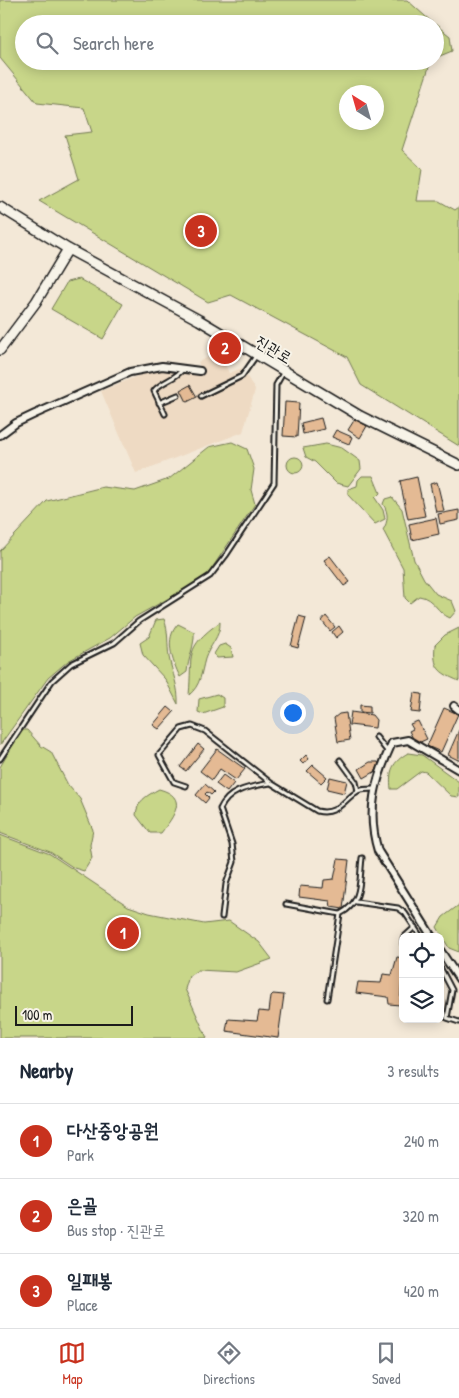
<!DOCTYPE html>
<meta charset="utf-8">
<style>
:root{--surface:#fff;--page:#f6f6f7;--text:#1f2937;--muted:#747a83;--line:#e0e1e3;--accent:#c8321e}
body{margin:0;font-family:"Patrick Hand","Poor Story",sans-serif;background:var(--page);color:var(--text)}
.controls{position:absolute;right:15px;bottom:15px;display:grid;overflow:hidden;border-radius:8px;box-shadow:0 2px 12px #0003}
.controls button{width:45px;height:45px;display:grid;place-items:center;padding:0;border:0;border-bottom:1px solid var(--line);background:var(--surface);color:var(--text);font:25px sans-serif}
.compass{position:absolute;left:339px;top:85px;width:45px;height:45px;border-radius:50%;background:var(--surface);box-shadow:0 2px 12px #0003;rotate:323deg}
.scale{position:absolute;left:15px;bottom:12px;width:118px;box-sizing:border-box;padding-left:5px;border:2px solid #1c1c1c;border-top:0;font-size:14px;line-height:18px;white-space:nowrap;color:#1c1c1c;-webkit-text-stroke:4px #f7f3e8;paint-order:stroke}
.you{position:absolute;left:292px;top:712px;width:18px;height:18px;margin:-12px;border:4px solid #fff;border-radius:50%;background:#1a73e8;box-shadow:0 0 0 8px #1a73e833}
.badge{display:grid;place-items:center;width:32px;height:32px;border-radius:50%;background:var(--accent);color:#fff;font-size:16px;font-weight:700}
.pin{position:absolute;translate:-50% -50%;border:2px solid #fff;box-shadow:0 1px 5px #0006}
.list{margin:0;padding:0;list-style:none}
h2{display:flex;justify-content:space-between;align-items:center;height:65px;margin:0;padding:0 20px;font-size:21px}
h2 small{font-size:16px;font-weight:400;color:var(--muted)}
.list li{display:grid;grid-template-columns:32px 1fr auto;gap:15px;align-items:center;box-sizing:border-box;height:75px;padding:0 20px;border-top:1px solid var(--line)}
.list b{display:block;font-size:19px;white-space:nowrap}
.list p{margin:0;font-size:16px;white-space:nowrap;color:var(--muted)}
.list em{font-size:16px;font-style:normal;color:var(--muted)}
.icon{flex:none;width:28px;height:28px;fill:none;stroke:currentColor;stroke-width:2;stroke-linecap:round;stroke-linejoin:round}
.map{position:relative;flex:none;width:459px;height:1038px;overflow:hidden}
.search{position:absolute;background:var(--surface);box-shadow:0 2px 12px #0003;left:15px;right:15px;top:15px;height:55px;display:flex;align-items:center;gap:12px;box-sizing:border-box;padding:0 18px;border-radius:28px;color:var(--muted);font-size:19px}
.sheet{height:290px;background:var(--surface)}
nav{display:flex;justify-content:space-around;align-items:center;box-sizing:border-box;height:70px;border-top:1px solid var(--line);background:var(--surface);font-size:14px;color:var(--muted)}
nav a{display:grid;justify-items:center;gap:2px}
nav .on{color:var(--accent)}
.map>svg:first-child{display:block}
.built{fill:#eedac3}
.green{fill:#c8d689;stroke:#727952;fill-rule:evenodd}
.building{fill:#e4ba94;stroke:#1c1c1c}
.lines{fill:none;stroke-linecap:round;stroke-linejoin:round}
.lane-casing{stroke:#1c1c1c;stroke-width:7}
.street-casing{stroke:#1c1c1c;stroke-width:10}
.secondary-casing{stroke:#1c1c1c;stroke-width:12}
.lane{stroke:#f7f3e8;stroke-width:3}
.street{stroke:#f7f3e8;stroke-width:6}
.secondary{stroke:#f7f3e8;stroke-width:9}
.labels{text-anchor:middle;stroke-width:4;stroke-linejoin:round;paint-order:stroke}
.street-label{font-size:16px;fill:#1c1c1c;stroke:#f7f3e8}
</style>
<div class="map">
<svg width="459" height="1038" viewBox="0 0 459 1038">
<rect width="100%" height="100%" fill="#f3e8d7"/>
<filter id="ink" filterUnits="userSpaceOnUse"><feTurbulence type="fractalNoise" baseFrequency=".02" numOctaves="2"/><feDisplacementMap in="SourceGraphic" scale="10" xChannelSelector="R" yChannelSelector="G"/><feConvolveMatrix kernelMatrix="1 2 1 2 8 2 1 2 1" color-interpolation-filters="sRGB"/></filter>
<g filter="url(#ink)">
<!-- built -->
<path class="built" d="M219,352L229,373L242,368L255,390L243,432L136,473L101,391L150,371L172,370L204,375L198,362Z"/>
<!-- green -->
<path class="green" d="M0,0H407L434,24H24V61H431L402,150L422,169L417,201H439L455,210L459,207V446L361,385L347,357L231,295L208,302L39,201L79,179L65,135L92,132L84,108L37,103L0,58ZM346,92H376V122H346Z
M435,24L450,36L452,51L435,58Z
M79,279L123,304L103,339L51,309L67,282Z
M232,442L247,449L254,469L251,490L255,504L208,574L187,588L135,617L110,638L68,661L48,678L0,745V551L47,501L103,487L135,491L169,479L209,447Z
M326,444L342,448L360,461L361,469L348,486L336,483L315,462L306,457L303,448Z
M287 465a8 8 0 1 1 16 0a8 8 0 1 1-16 0Z
M362,476H373L380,493L375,498L383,510L385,519L375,524L348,495V489L357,486L358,480Z
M392,497L402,509L414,560L424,579L436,594L452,601L456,611L450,618C437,613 434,598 419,596L410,603L405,598L403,568L383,530C388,522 389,513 383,504L385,499Z
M164,619C169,632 167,644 169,657C172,673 179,687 178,704L165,679L143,655L140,643L149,637L156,620Z
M220,622C221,636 209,646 205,659C201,673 201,685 189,695C193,654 183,649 220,622Z
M178,624L194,632C195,645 188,659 187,672L180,677C172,660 164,639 178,624Z
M459,628V681C438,672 433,668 435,645L445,635Z
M225,644L231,648L233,657L217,658L214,654L219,646Z
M217,694L223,698V707L203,714L198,712L199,699Z
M22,730H27L41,746L51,752L68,785L80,799L93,830L90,845L92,858L84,871L74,868L50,852L0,833V767Z
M408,753L422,755L459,782V797L451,796L426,772L421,771L397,789H391C389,771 392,762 408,753Z
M159,789C189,797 174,816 161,833H150L136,815C137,801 146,796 159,789Z
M0,835L50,854L128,906L149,913L204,924L229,921L259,942L272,959L236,972L198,970L189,976L185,989L207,1038H0Z
M459,905V952L449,948L437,927L443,917Z"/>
<!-- building -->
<path class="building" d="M190,385L197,397L187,402L181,390Z
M285,402L299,403L297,437L283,436Z
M321,418L324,429L303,434L301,423Z
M355,419L367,426L360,438L348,430Z
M336,430L352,437L349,444L332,437Z
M417,477L425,516L408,519L400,481Z
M437,482L444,511L436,512L430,484Z
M459,510V520L440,524L438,514Z
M436,518L439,534L412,540L409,524Z
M330,556L350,582L344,586L324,560Z
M299,616L306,618L298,648L291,646Z
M326,616L335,627L330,631L322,621Z
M339,626L343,632L336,638L332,632Z
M414,693L422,694L420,713L411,712Z
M360,705L370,706V713L360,712Z
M168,707L174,712L159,729L153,725Z
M444,708L458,714L441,752L427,746Z
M351,712L372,715L376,720L375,728L349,725Z
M346,713L350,740L338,742L334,718L339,714Z
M418,721L427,739L416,744L409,731L413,729L410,724Z
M459,730V758L458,760L448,755Z
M198,744L204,749L186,771L180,767Z
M217,749L245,769L236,780L220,769L212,780L200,771Z
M306,755L309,759L303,764L300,761Z
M370,762H378L379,764L376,771L364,778L359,769Z
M313,765L327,777L321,783L307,771Z
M223,775L234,783L227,792L216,784Z
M330,777L347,781L344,793L327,789Z
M205,784L214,792L211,795L207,792L205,794L209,798L205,803L196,795Z
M338,859L349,860L343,909L331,907L330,901L299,897L300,886L323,888L324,880L334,879Z
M397,957L403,958L400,1005L389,1004L388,997L356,993L358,982L381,983L383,974L392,975Z
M273,994L284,995L278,1038L226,1031L228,1019L257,1021L259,1011L269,1012L271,996Z"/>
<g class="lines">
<defs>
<path id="lane" d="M201,396L242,376L256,356
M159,403L178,395
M165,414L154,391C161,381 175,380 183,369
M376,737L387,751
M0,759L52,681L71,664L114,643L139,621L210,576L227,554L274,483L276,385L283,373
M340,760L356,782L358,791
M186,786L174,782L159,755L181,729L192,726L205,731L271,783L317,811C338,816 344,799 358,791C362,789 369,789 374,789
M356,902L398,908L405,913L421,937
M286,904L340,914C363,902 359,882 362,858
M222,917L226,884L234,862L232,844L220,809C229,789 250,787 270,783
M404,937L415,927
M403,940V944
M440,967L452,990L447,1018L459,1022
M327,999L340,914"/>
<path id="street" d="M0,435L16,423L35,414L130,372L162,366L200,371
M454,706L459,710
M432,937L378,851C366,811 375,780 392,743L408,740L459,770
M440,950L459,979"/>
<path id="secondary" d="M0,207L68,249L199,320L360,416L459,465
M0,350L36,302L68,249"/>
</defs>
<!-- lane casing -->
<use href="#lane" class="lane-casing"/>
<!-- street casing -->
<use href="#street" class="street-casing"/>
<!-- secondary casing -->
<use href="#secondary" class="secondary-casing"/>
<!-- lane -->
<use href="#lane" class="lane"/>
<!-- street -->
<use href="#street" class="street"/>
<!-- secondary -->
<use href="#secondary" class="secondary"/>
</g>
</g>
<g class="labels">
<!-- street labels -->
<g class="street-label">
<text transform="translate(274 349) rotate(31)" y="6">진관로</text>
</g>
</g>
</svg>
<div class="controls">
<button><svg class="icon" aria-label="locate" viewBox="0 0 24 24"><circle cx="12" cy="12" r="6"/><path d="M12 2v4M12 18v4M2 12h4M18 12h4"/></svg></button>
<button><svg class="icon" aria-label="layers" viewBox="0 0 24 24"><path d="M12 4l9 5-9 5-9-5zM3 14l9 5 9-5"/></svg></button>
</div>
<svg class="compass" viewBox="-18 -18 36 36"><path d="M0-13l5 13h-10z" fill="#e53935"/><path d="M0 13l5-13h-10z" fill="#747a83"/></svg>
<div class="scale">100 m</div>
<div class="you"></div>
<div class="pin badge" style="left:123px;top:933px">1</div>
<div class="pin badge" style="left:225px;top:348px">2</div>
<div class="pin badge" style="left:201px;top:231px">3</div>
<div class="search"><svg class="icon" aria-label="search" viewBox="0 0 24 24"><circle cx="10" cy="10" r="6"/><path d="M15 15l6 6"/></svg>Search here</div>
</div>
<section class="sheet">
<h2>Nearby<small>3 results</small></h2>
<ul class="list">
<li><span class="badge">1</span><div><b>다산중앙공원</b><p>Park</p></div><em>240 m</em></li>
<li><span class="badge">2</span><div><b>은골</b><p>Bus stop · 진관로</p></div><em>320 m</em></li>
<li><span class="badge">3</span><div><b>일패봉</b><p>Place</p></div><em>420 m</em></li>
</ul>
</section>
<nav>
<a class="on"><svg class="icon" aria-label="map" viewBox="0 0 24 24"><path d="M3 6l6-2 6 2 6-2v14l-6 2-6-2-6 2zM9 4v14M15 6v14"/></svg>Map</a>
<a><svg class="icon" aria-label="directions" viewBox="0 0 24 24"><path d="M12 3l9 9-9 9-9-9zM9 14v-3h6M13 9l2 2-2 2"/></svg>Directions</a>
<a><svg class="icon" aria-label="saved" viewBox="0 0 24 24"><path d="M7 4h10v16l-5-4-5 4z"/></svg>Saved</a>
</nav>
